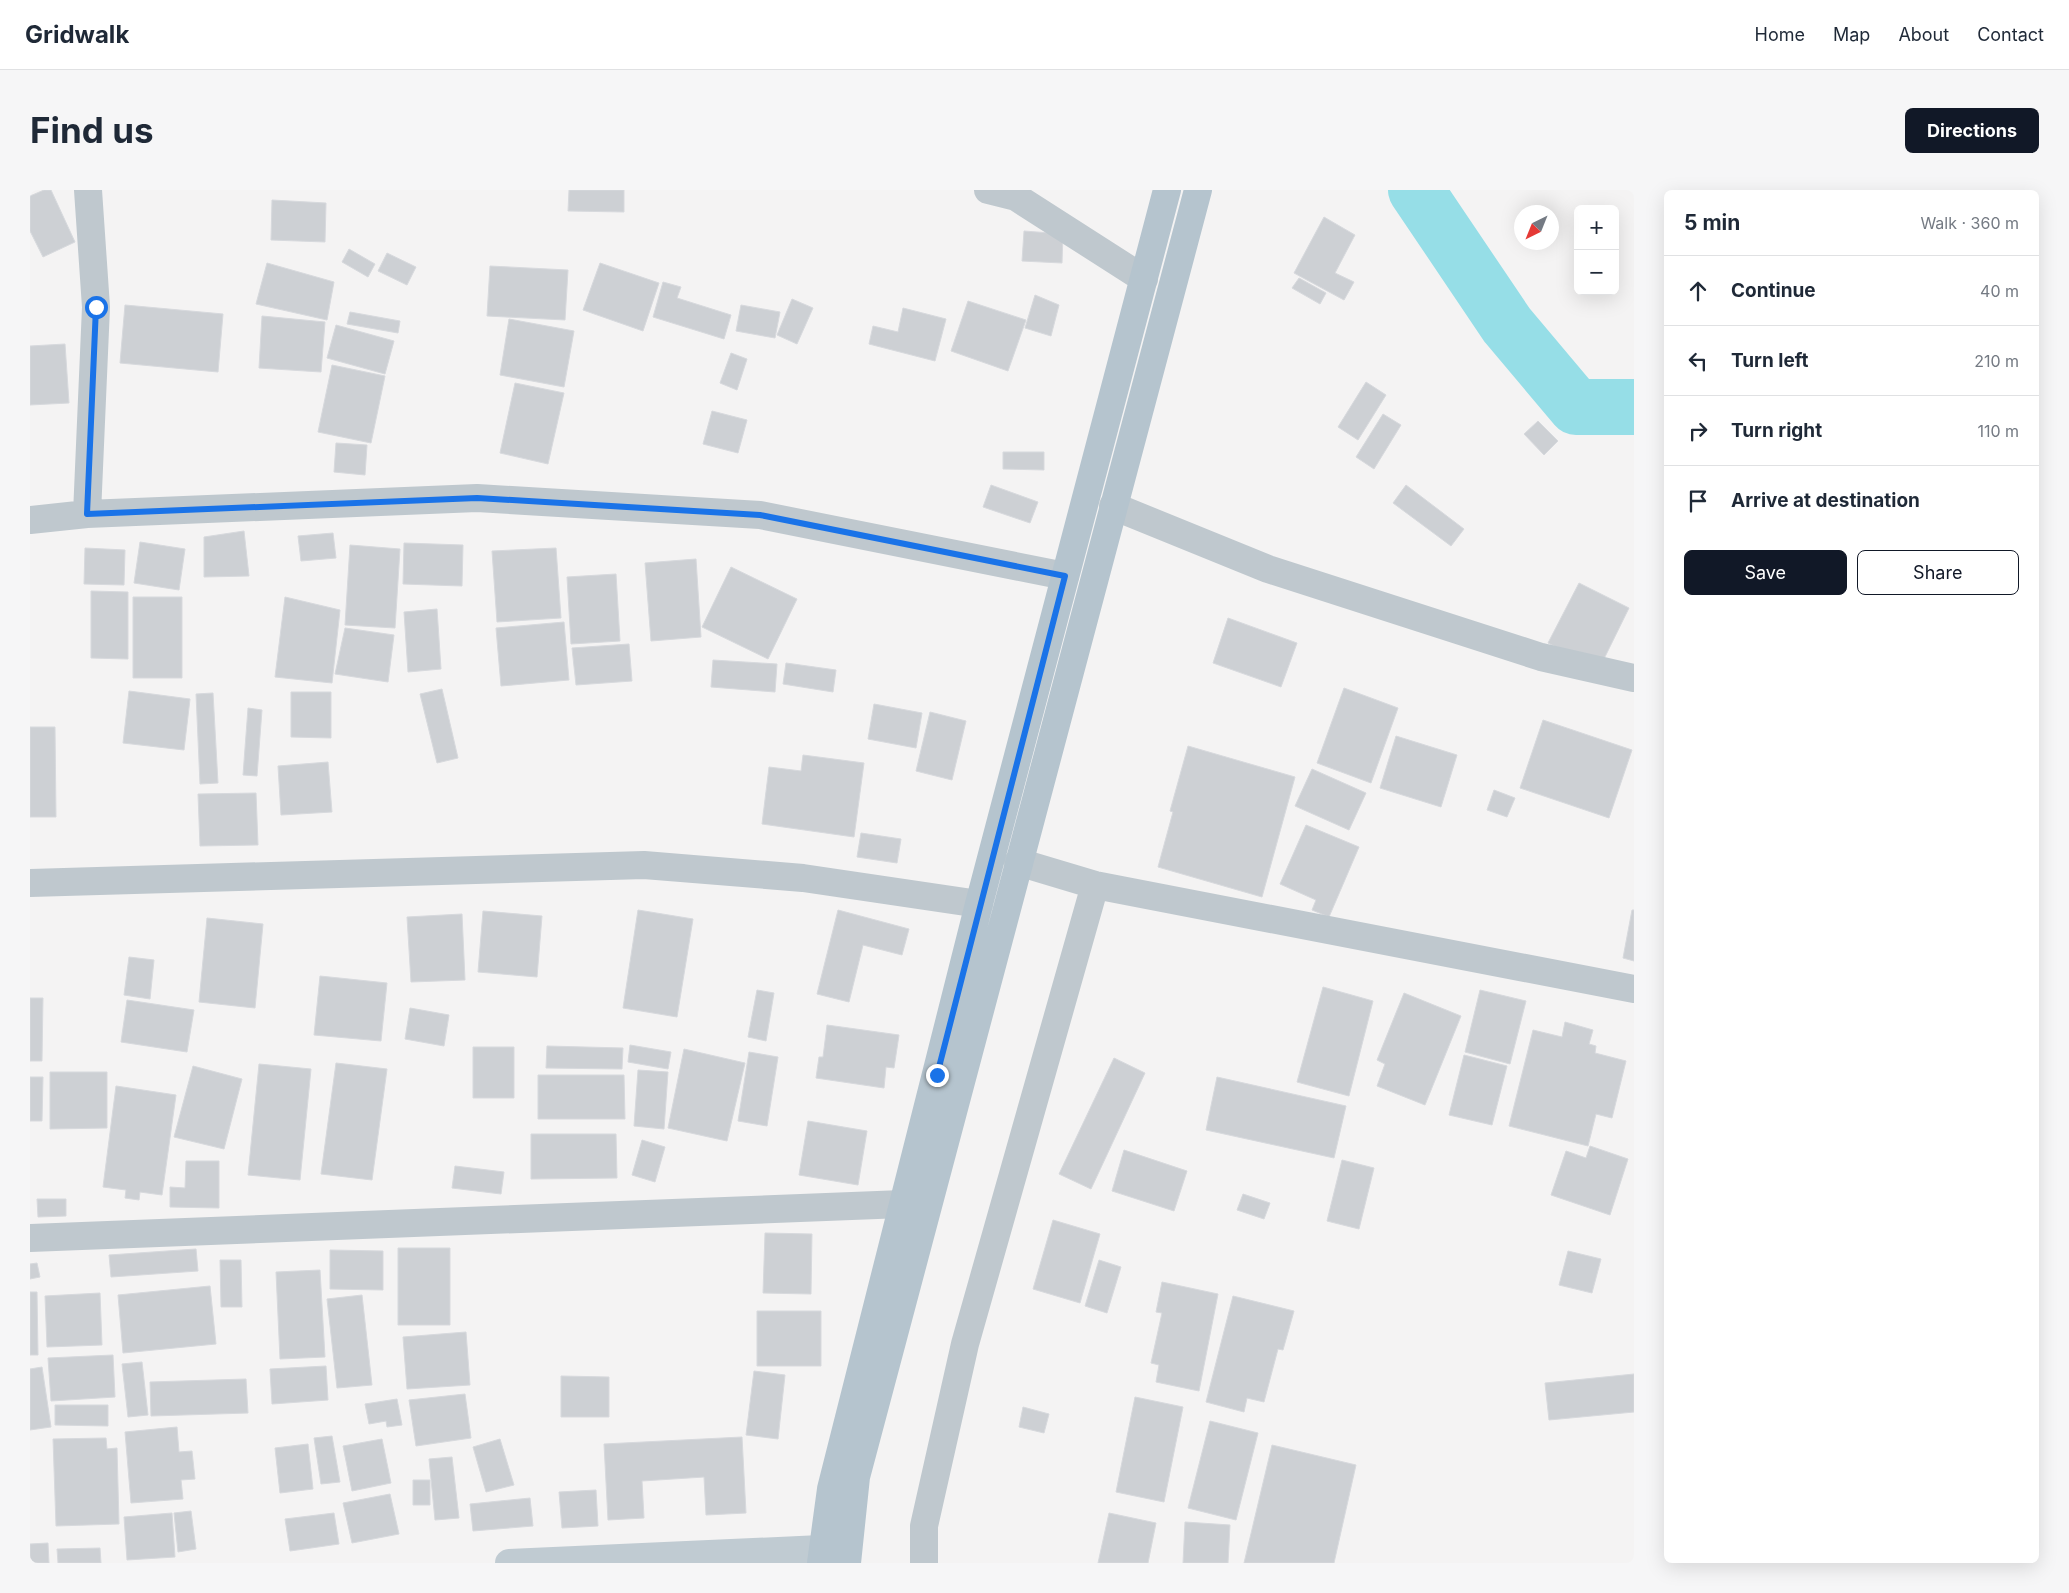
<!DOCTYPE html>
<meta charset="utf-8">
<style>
:root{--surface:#fff;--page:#f6f6f7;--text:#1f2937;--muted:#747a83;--line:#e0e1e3;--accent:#111827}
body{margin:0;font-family:Inter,sans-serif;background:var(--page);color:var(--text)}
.controls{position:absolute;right:15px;top:15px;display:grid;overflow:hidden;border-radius:8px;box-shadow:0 5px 20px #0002}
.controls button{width:45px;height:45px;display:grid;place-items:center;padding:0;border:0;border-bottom:1px solid var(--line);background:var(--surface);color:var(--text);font:25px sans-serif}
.compass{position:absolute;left:1484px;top:15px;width:45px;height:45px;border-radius:50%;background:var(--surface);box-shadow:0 5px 20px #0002;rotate:223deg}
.stop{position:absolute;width:15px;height:15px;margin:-11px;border:4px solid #1a73e8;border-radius:50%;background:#fff}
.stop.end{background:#1a73e8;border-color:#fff;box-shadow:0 1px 5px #0008}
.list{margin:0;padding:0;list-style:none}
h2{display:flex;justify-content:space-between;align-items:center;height:65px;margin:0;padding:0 20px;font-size:21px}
h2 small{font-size:16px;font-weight:400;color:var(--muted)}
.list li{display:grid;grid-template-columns:32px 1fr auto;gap:15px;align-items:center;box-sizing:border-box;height:70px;padding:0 20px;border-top:1px solid var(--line)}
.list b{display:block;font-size:19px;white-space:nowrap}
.list em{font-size:16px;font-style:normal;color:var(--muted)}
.actions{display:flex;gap:10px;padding:15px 20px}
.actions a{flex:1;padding:11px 0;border:1px solid var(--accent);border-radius:8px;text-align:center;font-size:18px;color:var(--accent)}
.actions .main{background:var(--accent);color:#fff}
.icon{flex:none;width:28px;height:28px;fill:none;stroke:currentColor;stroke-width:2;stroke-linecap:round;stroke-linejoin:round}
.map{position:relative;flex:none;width:1604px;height:1373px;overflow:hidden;border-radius:8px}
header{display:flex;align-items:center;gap:30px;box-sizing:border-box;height:70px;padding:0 25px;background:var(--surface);border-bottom:1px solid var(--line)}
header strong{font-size:24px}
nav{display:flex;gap:28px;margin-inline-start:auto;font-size:18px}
.intro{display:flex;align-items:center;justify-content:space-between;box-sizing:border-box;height:120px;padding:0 30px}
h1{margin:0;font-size:35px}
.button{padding:12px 22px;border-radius:8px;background:var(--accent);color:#fff;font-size:18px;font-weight:700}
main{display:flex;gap:30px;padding:0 30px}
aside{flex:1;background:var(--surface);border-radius:8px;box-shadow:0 5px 20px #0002}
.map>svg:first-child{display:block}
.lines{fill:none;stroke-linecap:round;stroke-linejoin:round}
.river{stroke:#96dee7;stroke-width:56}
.building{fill:#cdd0d4;stroke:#d7d9dd}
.street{stroke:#bfc8ce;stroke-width:28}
.secondary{stroke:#c0cbd2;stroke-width:28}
.primary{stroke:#b5c4ce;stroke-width:28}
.route{stroke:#1a73e8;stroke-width:6}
</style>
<header>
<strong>Gridwalk</strong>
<nav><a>Home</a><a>Map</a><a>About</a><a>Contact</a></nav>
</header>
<div class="intro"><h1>Find us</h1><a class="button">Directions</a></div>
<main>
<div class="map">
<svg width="1604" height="1373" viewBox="0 0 1604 1373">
<rect width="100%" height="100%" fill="#f4f3f3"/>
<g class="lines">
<!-- river -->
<path class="river" d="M1386,0L1477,135L1546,217H1604"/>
</g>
<!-- building -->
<path class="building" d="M14,0H21L45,52L13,67L0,41V6Z
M539,0H594V22L538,21Z
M242,10L296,13L295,52L241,50Z
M1294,27L1325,45L1305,83L1324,92L1314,110L1264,83Z
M994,41L1033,44L1032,73L992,71Z
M319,59L345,74L338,87L312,72Z
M357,63L386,77L377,95L348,81Z
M237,73L304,92L297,130L226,114Z
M570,73L629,93L613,141L553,120Z
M460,76L538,80L535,130L457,126Z
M1269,88L1296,103L1290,114L1262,98Z
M633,92L651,97L647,108L701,125L694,149L623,127Z
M1005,105L1029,115L1021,146L995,138Z
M762,109L783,118L767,154L747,145Z
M938,111L996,130L978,181L921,161Z
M95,115L193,124L188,182L90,173Z
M711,115L750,122L745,148L706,141Z
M873,118L916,129L905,171L839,154L843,136L868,142Z
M320,122L370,131L368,143L317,134Z
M232,126L295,132L291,182L229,178Z
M479,129L544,141L534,197L470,185Z
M306,135L364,151L355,184L297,168Z
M35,154L39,213L0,215V156Z
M701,163L717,169L707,200L690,193Z
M302,175L355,186L341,253L288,242Z
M1336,192L1356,205L1328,250L1308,237Z
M485,193L534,203L518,274L470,263Z
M682,221L717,230L708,263L673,254Z
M1353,224L1371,235L1344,279L1326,267Z
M1508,231L1528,251L1514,265L1494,244Z
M306,253L337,255L335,285L304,282Z
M973,262H1014V280L973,279Z
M961,295L1008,312L1000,333L953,317Z
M1376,295L1434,339L1421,356L1363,313Z
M214,341L219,386L174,387V347Z
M303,343L306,368L271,371L268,346Z
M110,352L155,359L149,400L104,393Z
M374,353L433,355L432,396L373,394Z
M320,355L370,359L365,438L315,435Z
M55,358L95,360L94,395L54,394Z
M526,358L531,428L467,432L462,361Z
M666,369L671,447L621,451L615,373Z
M701,377L767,409L738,469L672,437Z
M586,384L590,451L541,454L537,387Z
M1549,393L1599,418L1569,479L1518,453Z
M61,401L98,402V469L61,468Z
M103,407H152V488H103Z
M255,407L310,420L302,493L245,487Z
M407,419L411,479L378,482L374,422Z
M1198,428L1267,453L1251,497L1183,473Z
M534,432L539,490L471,496L466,438Z
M315,438L364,445L358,492L305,484Z
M599,454L602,491L546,495L542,458Z
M683,470L747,474L745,502L681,497Z
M756,473L806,480L803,502L753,494Z
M1314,498L1368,518L1341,593L1287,573Z
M412,499L428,568L407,573L390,504Z
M99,501L160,509L154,560L93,553Z
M261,502H301V548L261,547Z
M183,503L188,593L170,594L166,504Z
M844,514L892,523L886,558L838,549Z
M218,518L232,520L227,586L213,585Z
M900,522L936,531L922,590L886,581Z
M1513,530L1602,560L1579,628L1490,598Z
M0,537H25L26,627H0Z
M1366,546L1427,565L1411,617L1350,598Z
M1158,556L1265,587L1232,707L1128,677L1143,622L1140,621Z
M773,565L834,573L824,647L732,634L739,577L771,581Z
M298,572L302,622L251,625L248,576Z
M1282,579L1336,603L1319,640L1265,616Z
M1464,600L1485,608L1477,627L1457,620Z
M226,603L228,655L170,656L168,604Z
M1276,635L1329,657L1299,727L1282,720L1286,710L1250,694Z
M831,643L871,649L867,673L827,667Z
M608,720L663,729L647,827L593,818Z
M808,720L879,739L872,765L833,755L819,812L787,804Z
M1602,720H1604V771L1593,768Z
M453,721L512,726L507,787L448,782Z
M432,724L435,790L381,792L377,727Z
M177,728L233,734L225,818L169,812Z
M99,767L124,770L120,809L94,805Z
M290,786L357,793L351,851L284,845Z
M1293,797L1343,811L1319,906L1267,892Z
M727,800L744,803L736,851L718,847Z
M1450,800L1496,811L1480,874L1435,862Z
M1374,803L1431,826L1395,915L1347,896L1355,874L1347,870Z
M0,808H13L12,871H0Z
M97,810L164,820L157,862L91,852Z
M380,818L419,825L414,856L375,849Z
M1535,832L1563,840L1559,854L1566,856L1565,863L1596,871L1582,928L1566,924L1558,956L1479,936L1503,840L1532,847Z
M797,835L869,845L864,878L856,877L854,898L786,888L789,867H793Z
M600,855L641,862L638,879L598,872Z
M517,856L593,858L592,879L516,878Z
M443,857H484V908H443Z
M654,859L715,873L697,951L638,938Z
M719,862L748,867L737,936L708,931Z
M1434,865L1477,876L1462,935L1419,925Z
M1084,868L1115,883L1061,999L1029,984Z
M306,873L357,879L342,990L291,984Z
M229,874L281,879L270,990L218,985Z
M163,876L212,889L194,959L144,947Z
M608,880L638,882L634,939L604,936Z
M20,882H77V938L20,939Z
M508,885H594L595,929H508Z
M0,887H13L12,931H0Z
M1187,887L1316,916L1304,968L1176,940Z
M86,896L146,905L132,1005L110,1002L109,1010L95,1008L96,1000L73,997Z
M778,931L837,941L828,995L769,985Z
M501,944H586L587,988L501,989Z
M612,950L635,957L625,992L602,985Z
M1560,956L1598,969L1580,1025L1521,1005L1536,961L1556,968Z
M1094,960L1157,981L1144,1021L1082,1001Z
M1312,970L1344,978L1329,1039L1297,1031Z
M156,971H189V1018L140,1017V997L155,998Z
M425,976L474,982L471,1004L422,998Z
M1213,1004L1240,1013L1234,1029L1207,1020Z
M7,1009H36V1026L8,1027Z
M1023,1030L1070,1044L1050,1113L1003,1099Z
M735,1043L782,1044L781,1104L733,1103Z
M368,1058H420V1135H368Z
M166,1059L168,1081L81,1087L79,1065Z
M300,1060L353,1061V1100L300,1099Z
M1538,1061L1571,1069L1562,1103L1529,1095Z
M190,1070H211L212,1117H191Z
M1069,1070L1091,1077L1077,1123L1055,1116Z
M7,1073L10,1087L0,1089V1074Z
M290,1080L295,1167L250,1169L246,1082Z
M1132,1092L1188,1104L1169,1201L1126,1192L1129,1175L1121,1173L1132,1123L1126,1122Z
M180,1096L186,1154L93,1163L88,1105Z
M0,1102H7L8,1165H0Z
M70,1103L72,1155L17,1157L15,1106Z
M332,1105L342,1195L307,1198L297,1109Z
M1203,1106L1264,1121L1253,1160L1248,1159L1234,1212L1217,1208L1214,1222L1176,1212Z
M727,1121H791V1176H727Z
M436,1142L440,1195L377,1199L373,1147Z
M83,1165L85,1207L21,1211L18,1168Z
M112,1172L118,1225L98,1227L92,1174Z
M296,1176L298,1210L242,1214L240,1179Z
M12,1177L21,1237L0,1240V1179Z
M724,1181L755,1185L748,1249L716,1245Z
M1604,1184V1222L1519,1230L1515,1193Z
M531,1186L579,1187V1227H531Z
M216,1189L218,1223L121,1226L120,1192Z
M435,1204L441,1248L386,1256L379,1210Z
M1105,1207L1153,1217L1134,1312L1086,1302Z
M367,1209L372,1235L357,1237L356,1231L339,1234L335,1214Z
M25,1215H78V1236L25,1235Z
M993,1217L1019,1224L1014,1243L989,1237Z
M1180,1231L1228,1243L1206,1330L1158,1318Z
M147,1237L149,1262L162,1261L165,1289L151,1290L153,1309L101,1313L95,1242Z
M302,1246L310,1292L291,1294L284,1248Z
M712,1247L716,1323L676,1325L674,1287L612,1291L614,1328L578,1330L574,1254Z
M76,1248L77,1259L87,1258L89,1334L26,1336L23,1249Z
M352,1249L361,1293L322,1301L313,1256Z
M470,1249L484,1295L456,1302L443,1257Z
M278,1254L283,1299L250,1303L245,1258Z
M1242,1255L1326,1275L1304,1373H1214Z
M422,1267L429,1328L405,1330L399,1269Z
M383,1290H400V1315H383Z
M566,1300L568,1336L532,1338L529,1302Z
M360,1304L369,1344L322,1353L313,1313Z
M500,1308L503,1336L443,1341L440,1314Z
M161,1321L166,1359L148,1362L144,1323Z
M142,1323L145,1367L97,1370L94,1327Z
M304,1323L309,1354L260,1361L255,1329Z
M1079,1323L1126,1333L1118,1373H1068Z
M1155,1332L1200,1335L1198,1373H1153Z
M18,1353L19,1373H0V1354Z
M70,1358L71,1373H28L27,1359Z"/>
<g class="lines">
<!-- street -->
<path class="street" d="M958,0L986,7L1114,89
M1083,316L1238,379L1511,467L1604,488
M57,324L66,117L58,0
M0,330L57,324L447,308L730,325L1035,386
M988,672L1065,695L1604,799
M0,693L614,675L773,688L949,714
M0,1048L873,1014
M894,1373V1336L935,1154L1065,695"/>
<!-- secondary -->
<path class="secondary" d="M479,1373L791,1359"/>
<!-- primary -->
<path class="primary" d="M791,1373L801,1299L949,714L1137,0
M817,1373L826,1287L1168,0"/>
</g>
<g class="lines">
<!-- route -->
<path class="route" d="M66,117L57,324L447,308L730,325L1035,386L907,885"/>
</g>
</svg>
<div class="controls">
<button>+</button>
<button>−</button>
</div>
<svg class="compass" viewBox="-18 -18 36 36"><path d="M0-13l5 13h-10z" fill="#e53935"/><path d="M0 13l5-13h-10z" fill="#747a83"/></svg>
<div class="stop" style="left:66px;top:117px"></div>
<div class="stop end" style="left:907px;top:885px"></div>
</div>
<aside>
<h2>5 min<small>Walk · 360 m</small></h2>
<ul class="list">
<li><svg class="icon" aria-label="ahead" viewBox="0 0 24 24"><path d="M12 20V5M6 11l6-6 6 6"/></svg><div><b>Continue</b></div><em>40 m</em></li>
<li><svg class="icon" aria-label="left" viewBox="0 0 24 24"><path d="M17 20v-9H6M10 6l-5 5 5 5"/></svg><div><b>Turn left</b></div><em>210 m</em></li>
<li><svg class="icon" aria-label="right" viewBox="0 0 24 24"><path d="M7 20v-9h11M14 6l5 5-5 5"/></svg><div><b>Turn right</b></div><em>110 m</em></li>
<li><svg class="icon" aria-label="arrive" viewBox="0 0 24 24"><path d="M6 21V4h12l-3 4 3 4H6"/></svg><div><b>Arrive at destination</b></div></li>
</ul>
<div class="actions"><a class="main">Save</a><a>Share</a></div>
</aside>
</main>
